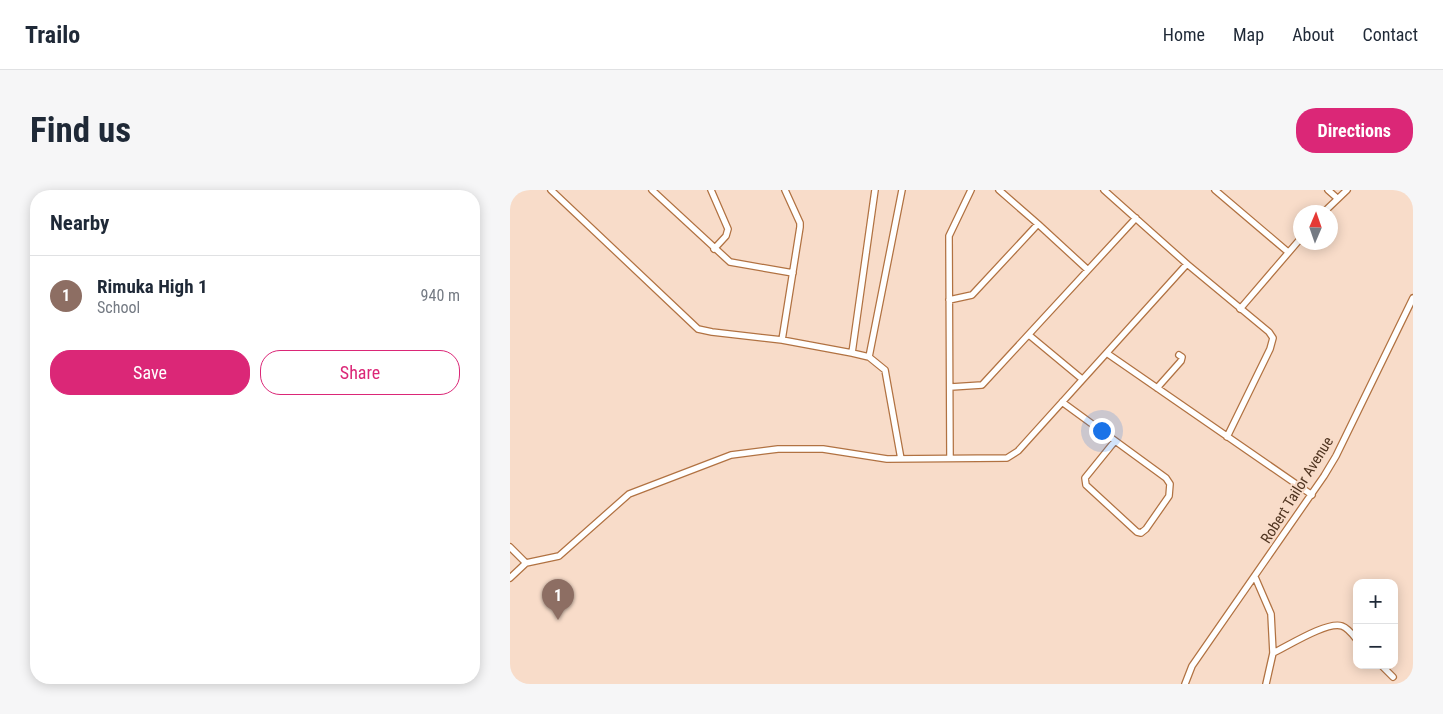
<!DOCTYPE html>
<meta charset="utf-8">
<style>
:root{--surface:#fff;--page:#f6f6f7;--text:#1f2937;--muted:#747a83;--line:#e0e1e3;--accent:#db2777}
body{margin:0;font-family:"Roboto Condensed",sans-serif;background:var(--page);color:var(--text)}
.controls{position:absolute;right:15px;bottom:15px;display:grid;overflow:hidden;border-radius:10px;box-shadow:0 2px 12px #0003}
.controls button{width:45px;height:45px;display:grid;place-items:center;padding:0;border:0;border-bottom:1px solid var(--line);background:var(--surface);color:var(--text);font:25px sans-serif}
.compass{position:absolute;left:783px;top:15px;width:45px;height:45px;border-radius:50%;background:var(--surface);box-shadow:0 2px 12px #0003;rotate:2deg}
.you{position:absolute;left:591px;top:240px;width:18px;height:18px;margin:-12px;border:4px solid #fff;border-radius:50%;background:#1a73e8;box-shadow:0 0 0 8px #1a73e833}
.badge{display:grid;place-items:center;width:32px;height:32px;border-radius:50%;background:var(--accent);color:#fff;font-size:16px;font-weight:700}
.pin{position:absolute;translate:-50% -41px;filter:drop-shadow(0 1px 2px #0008)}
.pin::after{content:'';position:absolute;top:26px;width:18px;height:15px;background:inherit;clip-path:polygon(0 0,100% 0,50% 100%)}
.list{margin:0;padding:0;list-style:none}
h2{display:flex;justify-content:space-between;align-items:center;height:65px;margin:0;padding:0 20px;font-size:21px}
h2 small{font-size:16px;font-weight:400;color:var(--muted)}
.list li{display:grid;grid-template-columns:32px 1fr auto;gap:15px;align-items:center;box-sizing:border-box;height:80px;padding:0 20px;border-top:1px solid var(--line)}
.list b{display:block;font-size:19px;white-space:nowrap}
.list p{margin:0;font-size:16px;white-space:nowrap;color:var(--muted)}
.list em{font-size:16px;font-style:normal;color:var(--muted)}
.actions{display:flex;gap:10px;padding:15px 20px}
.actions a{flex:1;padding:11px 0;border:1px solid var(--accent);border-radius:20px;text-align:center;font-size:18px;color:var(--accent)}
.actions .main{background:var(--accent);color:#fff}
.map{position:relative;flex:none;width:903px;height:494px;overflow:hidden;border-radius:20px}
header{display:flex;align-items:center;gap:30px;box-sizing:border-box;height:70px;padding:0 25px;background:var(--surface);border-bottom:1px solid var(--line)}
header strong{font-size:24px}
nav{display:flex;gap:28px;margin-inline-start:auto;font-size:18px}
.intro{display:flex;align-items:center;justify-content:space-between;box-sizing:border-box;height:120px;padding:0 30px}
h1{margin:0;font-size:35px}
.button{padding:12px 22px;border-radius:20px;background:var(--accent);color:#fff;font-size:18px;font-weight:700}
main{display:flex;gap:30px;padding:0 30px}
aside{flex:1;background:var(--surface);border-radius:20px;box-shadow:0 2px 12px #0003}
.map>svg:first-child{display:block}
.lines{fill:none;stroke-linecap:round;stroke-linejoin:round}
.minor-casing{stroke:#b17242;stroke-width:8}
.minor{stroke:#fff;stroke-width:5.5}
.labels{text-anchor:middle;stroke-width:4.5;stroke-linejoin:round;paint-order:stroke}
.street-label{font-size:15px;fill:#4f3420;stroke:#f8dcc9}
</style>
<header>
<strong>Trailo</strong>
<nav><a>Home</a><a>Map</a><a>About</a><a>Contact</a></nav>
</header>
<div class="intro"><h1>Find us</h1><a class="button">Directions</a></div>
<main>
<aside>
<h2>Nearby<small></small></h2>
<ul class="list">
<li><span class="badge" style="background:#8d6e63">1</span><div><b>Rimuka High 1</b><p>School</p></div><em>940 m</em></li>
</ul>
<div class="actions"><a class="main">Save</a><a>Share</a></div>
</aside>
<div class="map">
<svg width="903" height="494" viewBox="0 0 903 494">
<rect width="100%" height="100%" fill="#f8dcc9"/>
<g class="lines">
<defs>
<path id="minor" d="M41,0L188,139L202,142L272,150L342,163L359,167L375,180L391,269
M142,0L220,72L283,83
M201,0L218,39L216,46L204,59
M489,0L528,34L578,80
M594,0L677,74L759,142L763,148L760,159L717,247
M705,0L778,62
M818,0L827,8
M814,22L837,0
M439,110L462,105L528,34
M730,119L791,48
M519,145L572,189
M272,150L290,37V33L275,0
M342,163L365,0
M598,164L802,305
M359,167L392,0
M441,197L472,195L626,28
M647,198L671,171L672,167L669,165
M552,212L656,288L660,294L659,306L636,339L631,343L627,342L576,295L575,288L605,251
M440,268L439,46L461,0
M0,357L16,373L0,388
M16,373L49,366L119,304L221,265L268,259H313L377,269L497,268L508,261L677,74
M745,387L761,424L763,463L756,494
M763,463C778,456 817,431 832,436C838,438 843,445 847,450
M871,475L883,487
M675,494L682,476L700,450L814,286L826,266L903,108"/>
</defs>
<!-- minor casing -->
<use href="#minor" class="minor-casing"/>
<!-- minor -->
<use href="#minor" class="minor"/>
</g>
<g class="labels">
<!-- street labels -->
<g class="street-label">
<text transform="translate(787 300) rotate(-58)" y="5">Robert Tailor Avenue</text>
</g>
</g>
</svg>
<div class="controls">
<button>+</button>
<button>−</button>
</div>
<svg class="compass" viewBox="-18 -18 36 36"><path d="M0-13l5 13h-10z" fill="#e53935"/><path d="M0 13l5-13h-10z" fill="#747a83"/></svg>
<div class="you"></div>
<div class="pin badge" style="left:48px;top:430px;background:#8d6e63">1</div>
</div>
</main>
